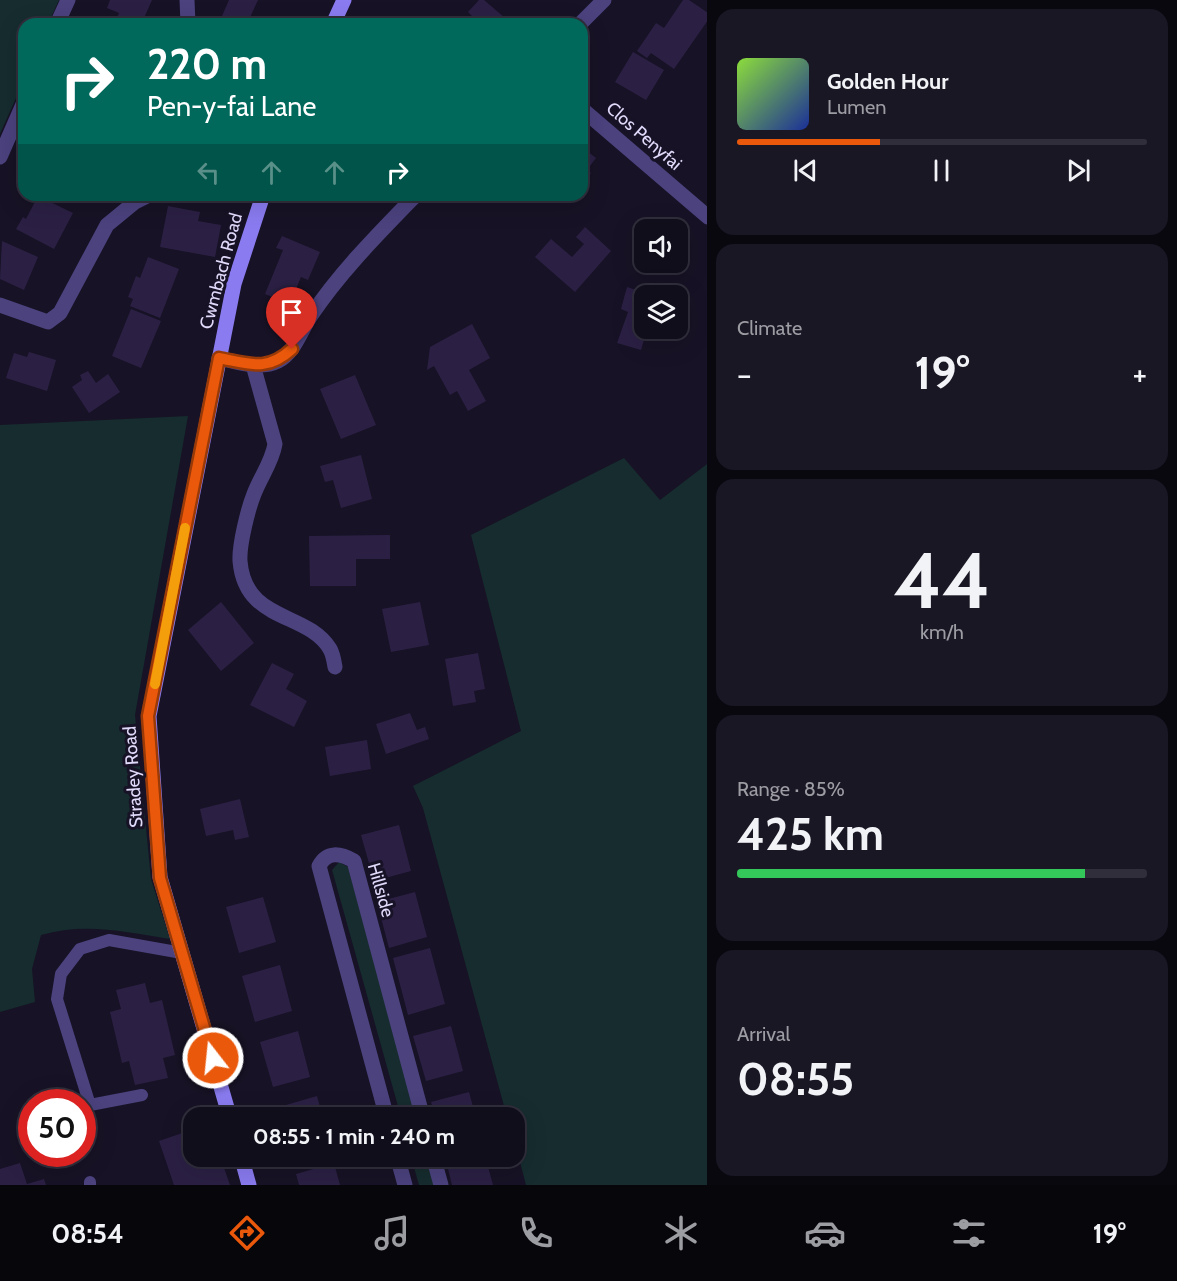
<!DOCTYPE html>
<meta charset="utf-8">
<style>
:root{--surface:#110e1c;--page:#1a1725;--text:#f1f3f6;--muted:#9c9ca3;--line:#302e3b;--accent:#ea580c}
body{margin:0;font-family:Cabin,sans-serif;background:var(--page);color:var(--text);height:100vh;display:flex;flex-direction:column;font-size:22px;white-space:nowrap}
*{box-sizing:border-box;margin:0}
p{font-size:20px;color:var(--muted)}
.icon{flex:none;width:33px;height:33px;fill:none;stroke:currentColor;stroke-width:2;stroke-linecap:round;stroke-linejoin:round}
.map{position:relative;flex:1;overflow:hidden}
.sheet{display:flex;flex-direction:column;gap:9px;padding:9px;background:#09080f;width:470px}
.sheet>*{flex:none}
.guide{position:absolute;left:18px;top:18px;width:570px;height:183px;border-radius:18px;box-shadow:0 6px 24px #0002,0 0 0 2px var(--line);background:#00695c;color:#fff;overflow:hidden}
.controls{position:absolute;left:634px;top:219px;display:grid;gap:12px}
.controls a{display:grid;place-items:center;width:54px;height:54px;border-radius:12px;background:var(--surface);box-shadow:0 6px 24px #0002,0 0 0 2px var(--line);font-size:30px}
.speed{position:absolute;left:18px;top:1089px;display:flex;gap:12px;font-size:30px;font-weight:700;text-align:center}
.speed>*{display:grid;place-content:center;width:78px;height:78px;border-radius:50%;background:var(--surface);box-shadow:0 6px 24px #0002,0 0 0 2px var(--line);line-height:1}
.speed .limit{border:9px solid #d22;background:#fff;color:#111}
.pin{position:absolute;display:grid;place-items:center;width:51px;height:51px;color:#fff;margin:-62px -26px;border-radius:50% 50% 50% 0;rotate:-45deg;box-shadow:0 0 6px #0007}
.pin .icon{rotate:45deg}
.me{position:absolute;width:66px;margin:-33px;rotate:344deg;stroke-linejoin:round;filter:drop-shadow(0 0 4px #0008)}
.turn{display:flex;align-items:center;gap:21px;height:126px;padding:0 30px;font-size:27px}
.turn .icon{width:78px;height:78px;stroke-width:2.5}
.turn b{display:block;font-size:42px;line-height:51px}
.lanes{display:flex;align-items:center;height:57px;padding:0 30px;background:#0003;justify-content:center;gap:30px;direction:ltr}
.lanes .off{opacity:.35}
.big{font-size:45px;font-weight:700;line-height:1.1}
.sheet .widget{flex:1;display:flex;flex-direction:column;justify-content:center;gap:9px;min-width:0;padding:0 21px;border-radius:18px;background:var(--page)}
.sheet .dial{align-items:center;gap:0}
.dial b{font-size:78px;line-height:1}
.song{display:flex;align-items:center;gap:18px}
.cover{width:72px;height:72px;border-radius:9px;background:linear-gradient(135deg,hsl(90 70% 55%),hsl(230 70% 35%))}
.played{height:6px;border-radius:3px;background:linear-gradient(90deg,var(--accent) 35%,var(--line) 35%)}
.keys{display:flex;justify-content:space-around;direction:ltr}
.heat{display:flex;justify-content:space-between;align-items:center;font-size:33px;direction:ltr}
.charge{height:9px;border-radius:4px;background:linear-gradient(90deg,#34c759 85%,var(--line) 0)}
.trip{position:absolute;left:183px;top:1107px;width:342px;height:60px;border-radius:18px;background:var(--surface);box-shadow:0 6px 24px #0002,0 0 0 2px var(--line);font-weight:700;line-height:60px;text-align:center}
.menu{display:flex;height:96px;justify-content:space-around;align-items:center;background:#07060b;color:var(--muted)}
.menu .icon{width:42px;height:42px}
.menu .selected{color:var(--accent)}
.menu b{font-size:27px;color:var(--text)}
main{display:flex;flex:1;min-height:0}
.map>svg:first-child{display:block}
</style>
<main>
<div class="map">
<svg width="708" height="1185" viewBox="0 0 708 1185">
<rect width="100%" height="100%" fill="#171225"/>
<!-- green -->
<path fill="#162c2e" d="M0,0H59L48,24H24V80L0,134Z
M188,416L135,715L151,879L170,939C126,932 84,922 41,935L32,969L35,1002L0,1012V425Z
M624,458L660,500L707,464V1185H526L515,1143L514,1118L507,1117L423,808L413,786L521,731L471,535Z
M339,862L348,867L416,1117H401L332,870Z
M411,1157H427L435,1185H419Z"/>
<!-- building -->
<path fill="#2b2044" d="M110,0H152L144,18L159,24H114L119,13L107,8Z
M229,0H258L247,24H239L222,16Z
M479,0H484L512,24H468L473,17L468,12Z
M683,0H689L708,13V20L674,69L651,53L647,58L637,51L656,23L664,28Z
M633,52L664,70L646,100L615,82Z
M582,147L596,158L587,170L591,173L582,185Z
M38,196L73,213L54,249L16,229L23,217L26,219Z
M168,206L200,212L198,221L221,225L215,257L160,247Z
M585,227L611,251L575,292L535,257L551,239L572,257L584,244L576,237Z
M282,236L320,252L308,280L301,277L293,296L281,290L277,299L265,294L283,250L276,248Z
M2,241L38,257L24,290L0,279Z
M148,257L179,269L160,318L130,306L133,299L128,297L136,276L140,278Z
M627,287L651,295L645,296V328H667L664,339L646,333L641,350L617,343L628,312L621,309Z
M131,309L161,321L141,368L112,356Z
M472,324L490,358L469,370L486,401L468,411L457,391L450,395L434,366L427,370L430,347Z
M29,352L56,360L47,391L6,378L14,353L27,357Z
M88,371L96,383L108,374L120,392L89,413L72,387L82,380L80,375Z
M355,375L376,425L341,439L320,389Z
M361,455L372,499L341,508L333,480L325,482L320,466Z
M390,535V559H356V586H310L309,536Z
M221,602L254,643L221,671L188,630Z
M420,602L429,645L391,652L382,609Z
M478,653L485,689L474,691L476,702L453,706L445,659Z
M272,663L294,674L286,689L307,701L294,727L250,705Z
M410,713L417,730L425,727L429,739L386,754L376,724Z
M367,740L371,769L330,776L325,747Z
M240,799L249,837L235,840L233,830L206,836L200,809Z
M399,825L411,871L374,881L361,835Z
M415,892L427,937L389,948L377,902Z
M263,897L276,942L239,953L226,907Z
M430,948L445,1004L408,1015L393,958Z
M280,965L292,1011L255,1022L242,976Z
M145,983L150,1003L162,1000L175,1055L163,1058L168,1078L135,1085L129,1061L122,1063L110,1012L121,1009L116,990Z
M451,1026L463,1071L426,1081L413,1036Z
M298,1031L310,1077L273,1087L260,1042Z
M469,1092L476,1118H436L431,1102Z
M317,1096L323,1118H282L279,1107Z
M194,1129V1156H220L230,1185H174L159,1141Z
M486,1159L493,1185H452L448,1169Z
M20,1163L27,1184L44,1179L46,1185H0V1169Z
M334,1163L340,1185H299L296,1174Z"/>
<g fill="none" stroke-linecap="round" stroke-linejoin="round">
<!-- service -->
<path stroke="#4b427e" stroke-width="12" d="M142,1095L90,1105L57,999L61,974L80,949L109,940L182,953
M90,1182V1185"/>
<!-- minor -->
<path stroke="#4b427e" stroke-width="15" d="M187,0L188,24
M57,24L68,0
M580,24L604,0
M582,109L708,217
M0,157L24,102
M0,305L48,322L60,313L107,225L135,202L149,195
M219,358C237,362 260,370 278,361C294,353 301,331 310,317C340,272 379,233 416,195
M253,365L275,444C272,462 261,476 254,494C248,509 239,545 240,561C245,623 307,611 330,649C333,654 334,661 335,667
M387,1118L319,866C327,851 340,853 354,861L423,1118
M397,1156L405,1185
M433,1156L441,1185"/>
<!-- secondary -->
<path stroke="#8a7bf0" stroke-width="15" d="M333,24L344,0
M230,1118L160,877L149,716L234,284L263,195
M241,1156L249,1185"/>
</g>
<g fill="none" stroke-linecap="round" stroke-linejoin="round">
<!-- route casing -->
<g stroke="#983908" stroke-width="15">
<path id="route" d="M213,1058L160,878L148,716L219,358C250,364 267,372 292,349"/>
</g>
<!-- route -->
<use href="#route" stroke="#ea580c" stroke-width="10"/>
<!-- slow -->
<path stroke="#f59e0b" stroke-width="10" d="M155,684L185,528"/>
</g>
<g text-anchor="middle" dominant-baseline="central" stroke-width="6" stroke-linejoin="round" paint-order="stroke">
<!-- street labels -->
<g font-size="18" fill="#e1dafb" stroke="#171225">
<text transform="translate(644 136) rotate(41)">Clos Penyfai</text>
<text transform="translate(221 271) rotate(-75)">Cwmbach Road</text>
<text transform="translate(133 777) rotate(-94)">Stradey Road</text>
<text transform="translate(381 890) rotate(74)">Hillside</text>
</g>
</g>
</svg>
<div class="controls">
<a><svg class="icon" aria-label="sound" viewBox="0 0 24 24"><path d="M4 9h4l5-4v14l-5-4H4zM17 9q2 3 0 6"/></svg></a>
<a><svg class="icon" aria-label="layers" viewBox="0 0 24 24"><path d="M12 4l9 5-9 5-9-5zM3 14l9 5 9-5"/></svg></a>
</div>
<div class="speed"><div class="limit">50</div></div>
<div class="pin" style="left:292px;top:349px;background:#d93025"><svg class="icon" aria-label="arrive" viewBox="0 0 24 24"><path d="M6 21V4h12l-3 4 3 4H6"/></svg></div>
<svg class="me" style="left:213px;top:1058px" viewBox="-20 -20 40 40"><circle r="17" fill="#ea580c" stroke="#fff" stroke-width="3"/><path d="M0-11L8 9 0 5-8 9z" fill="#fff"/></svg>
<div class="trip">08:55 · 1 min · 240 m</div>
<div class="guide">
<div class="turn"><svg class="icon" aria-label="right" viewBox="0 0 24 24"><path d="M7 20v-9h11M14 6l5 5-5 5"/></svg><div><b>220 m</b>Pen-y-fai Lane</div></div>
<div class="lanes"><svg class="icon off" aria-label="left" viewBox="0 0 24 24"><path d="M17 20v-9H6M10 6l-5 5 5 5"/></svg><svg class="icon off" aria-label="ahead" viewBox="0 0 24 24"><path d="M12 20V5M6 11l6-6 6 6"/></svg><svg class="icon off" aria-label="ahead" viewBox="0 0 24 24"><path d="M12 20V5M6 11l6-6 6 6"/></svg><svg class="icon" aria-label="right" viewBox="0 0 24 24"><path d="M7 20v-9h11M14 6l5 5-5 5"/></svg></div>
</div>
</div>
<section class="sheet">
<div class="widget">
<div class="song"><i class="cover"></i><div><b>Golden Hour</b><p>Lumen</p></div></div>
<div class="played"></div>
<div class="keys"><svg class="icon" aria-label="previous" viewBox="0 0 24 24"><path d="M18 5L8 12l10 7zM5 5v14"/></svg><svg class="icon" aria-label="pause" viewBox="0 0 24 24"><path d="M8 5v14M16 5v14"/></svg><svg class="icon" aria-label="next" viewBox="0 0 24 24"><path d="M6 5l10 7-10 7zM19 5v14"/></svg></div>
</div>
<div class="widget"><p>Climate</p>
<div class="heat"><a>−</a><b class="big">19°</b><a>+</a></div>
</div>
<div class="widget dial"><b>44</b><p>km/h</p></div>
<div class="widget"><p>Range · 85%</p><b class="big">425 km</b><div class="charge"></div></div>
<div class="widget"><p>Arrival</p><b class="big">08:55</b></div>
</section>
</main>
<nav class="menu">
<b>08:54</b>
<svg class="icon selected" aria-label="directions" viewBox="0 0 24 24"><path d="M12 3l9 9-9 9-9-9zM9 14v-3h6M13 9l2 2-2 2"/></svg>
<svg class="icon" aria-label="music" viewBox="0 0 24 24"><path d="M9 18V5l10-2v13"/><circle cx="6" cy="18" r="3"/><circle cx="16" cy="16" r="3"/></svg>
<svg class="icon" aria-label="phone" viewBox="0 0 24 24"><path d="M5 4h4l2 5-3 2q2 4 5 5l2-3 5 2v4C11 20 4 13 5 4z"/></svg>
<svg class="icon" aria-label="climate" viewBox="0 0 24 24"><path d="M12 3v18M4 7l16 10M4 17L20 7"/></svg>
<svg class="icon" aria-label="car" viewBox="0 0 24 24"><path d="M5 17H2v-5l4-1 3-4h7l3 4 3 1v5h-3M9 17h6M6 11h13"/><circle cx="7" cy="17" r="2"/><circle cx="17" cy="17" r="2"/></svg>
<svg class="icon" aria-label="filters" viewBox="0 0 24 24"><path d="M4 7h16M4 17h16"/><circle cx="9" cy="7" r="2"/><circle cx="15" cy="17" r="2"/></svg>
<b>19°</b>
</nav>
